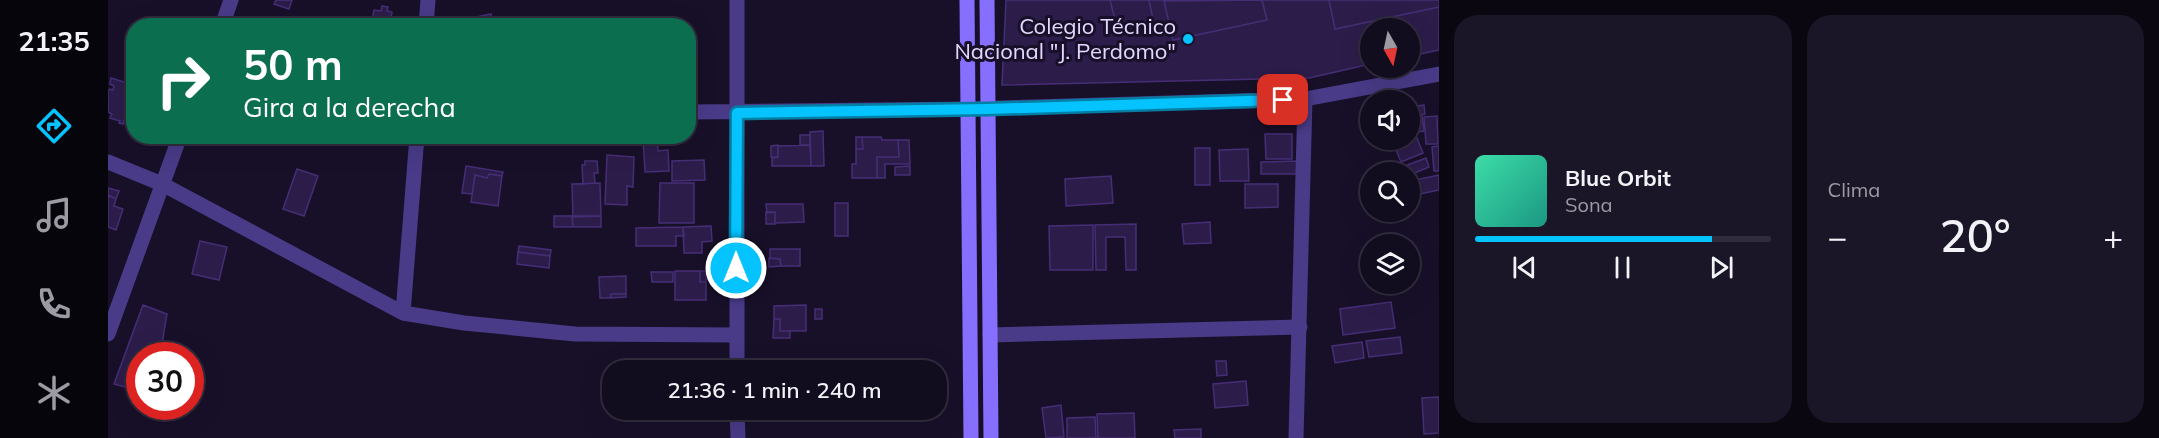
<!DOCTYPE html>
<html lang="es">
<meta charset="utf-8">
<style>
:root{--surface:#120c1f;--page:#1b1528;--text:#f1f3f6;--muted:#9c9ba4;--line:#312c3d;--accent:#04c3ff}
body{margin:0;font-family:Mulish,sans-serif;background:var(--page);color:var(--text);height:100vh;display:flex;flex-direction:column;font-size:22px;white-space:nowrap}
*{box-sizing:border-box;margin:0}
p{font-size:20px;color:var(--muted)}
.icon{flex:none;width:33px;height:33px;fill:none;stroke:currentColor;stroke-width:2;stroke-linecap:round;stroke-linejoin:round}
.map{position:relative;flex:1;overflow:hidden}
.details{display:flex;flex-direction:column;gap:15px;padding:15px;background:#0a0711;width:720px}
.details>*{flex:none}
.top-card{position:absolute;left:18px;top:18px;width:570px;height:126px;border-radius:24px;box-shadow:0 6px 24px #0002,0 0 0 2px var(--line);background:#0b6e4f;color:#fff;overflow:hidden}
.needle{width:39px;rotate:171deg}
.controls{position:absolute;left:1252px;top:18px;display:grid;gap:12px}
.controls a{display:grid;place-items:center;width:60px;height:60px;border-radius:50%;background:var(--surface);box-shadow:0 6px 24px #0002,0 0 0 2px var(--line);font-size:30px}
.speed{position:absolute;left:18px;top:342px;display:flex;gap:12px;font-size:30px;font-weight:700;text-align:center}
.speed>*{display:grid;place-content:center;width:78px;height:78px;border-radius:50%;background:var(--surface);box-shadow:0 6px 24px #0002,0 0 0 2px var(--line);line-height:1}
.speed .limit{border:9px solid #d22;background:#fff;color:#111}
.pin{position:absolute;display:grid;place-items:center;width:51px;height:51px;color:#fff;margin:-26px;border-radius:12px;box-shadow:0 3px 9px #0006}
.me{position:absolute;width:66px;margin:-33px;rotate:0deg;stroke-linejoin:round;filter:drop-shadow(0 0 4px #0008)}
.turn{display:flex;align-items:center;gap:21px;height:126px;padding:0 18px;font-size:27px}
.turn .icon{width:78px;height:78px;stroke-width:2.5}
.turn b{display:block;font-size:42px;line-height:51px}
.big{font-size:45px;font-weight:600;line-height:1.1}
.details .widget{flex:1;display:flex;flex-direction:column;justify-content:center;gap:9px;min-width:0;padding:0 21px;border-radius:24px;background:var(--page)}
.song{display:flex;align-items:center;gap:18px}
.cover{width:72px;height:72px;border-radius:9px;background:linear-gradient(135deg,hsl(160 70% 55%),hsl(170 70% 35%))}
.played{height:6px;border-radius:3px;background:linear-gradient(90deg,var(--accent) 80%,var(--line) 80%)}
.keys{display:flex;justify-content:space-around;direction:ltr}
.heat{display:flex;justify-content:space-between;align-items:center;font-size:33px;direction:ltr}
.details .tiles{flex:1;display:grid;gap:15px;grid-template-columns:repeat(2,1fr)}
.trip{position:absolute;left:494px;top:360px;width:345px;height:60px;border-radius:24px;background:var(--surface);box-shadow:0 6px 24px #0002,0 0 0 2px var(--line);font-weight:600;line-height:60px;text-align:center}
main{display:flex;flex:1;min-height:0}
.menu{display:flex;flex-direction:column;width:108px;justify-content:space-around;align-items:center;background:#07050c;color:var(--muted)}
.menu .icon{width:42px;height:42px}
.menu .active{color:var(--accent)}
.menu b{font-size:27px;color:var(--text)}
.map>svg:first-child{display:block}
</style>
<main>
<nav class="menu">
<b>21:35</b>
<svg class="icon active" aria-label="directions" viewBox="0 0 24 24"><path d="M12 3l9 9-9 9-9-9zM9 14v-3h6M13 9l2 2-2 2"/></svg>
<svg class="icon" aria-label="music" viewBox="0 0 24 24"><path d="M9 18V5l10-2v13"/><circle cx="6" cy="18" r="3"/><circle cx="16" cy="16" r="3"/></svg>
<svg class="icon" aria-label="phone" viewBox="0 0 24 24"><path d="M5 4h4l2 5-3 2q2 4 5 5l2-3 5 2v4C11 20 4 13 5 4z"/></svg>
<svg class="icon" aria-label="climate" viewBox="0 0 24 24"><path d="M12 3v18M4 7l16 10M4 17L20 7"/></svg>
</nav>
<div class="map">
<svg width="1331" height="438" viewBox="0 0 1331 438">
<rect width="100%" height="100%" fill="#181029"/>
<!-- building -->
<path fill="#2c1c4a" stroke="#462e76" stroke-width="1.5" d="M168,0H184L181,9L166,4Z
M898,0H1331V50L1302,56V28H1263V64L1201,78L894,85Z
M1002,0H1041L1045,19L1009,28Z
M1154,0L1159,20L1065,40L1056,1Z
M1221,0H1331V7L1227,29Z
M274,6L280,7L279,11L284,12L283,17L293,19L292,26H263L266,10L273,11Z
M383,14L385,26H361L359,19Z
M3,78L26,85V91L15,124L11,123L12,121L2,118L4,114L0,112V91L2,89L5,90L6,86L2,84Z
M1316,105L1317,114L1302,116V107Z
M1314,116L1316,131L1302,133V117Z
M1329,116L1330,144H1318L1316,117Z
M715,131L716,166H703L702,132Z
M1307,133L1315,153L1293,162L1285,142L1290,140H1302V135Z
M1157,134H1184V159H1158Z
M692,135H702V145H692Z
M748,137H754L755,149H748Z
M754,137H773L774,140H790L791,157H769V178H744V164H748V149H755Z
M549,138L550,151L560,150L561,171L537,172L535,139Z
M790,140H801L802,164H777V178H769V157H791Z
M670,145V157H663V146Z
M702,145L703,166H664V158L670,157V146Z
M1331,146V171H1326L1324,147Z
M1087,148H1102V185H1087Z
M1140,149L1141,181H1112L1111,150Z
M499,155L526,157L525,187L519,186V205L497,204Z
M1318,158L1321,167L1302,175L1297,166Z
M596,160L597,180L564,181V161Z
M477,161H489L490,173H486L487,183L475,184L474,165H477Z
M1192,161V174H1153V162Z
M358,166L395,172L394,176L381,174L379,178L367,175L364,194L354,193Z
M802,166V175H787V167Z
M189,169L210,176L196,216L175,209Z
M381,174L394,176L390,206L363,202L367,175L379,178Z
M1331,175V190L1302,196V181Z
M1003,176L1005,203L958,206L957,179Z
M492,183L493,216L465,217L464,184Z
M552,183H586V223H551Z
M1137,184H1170V207L1137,208Z
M0,188L11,191L8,199L0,195Z
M0,195L8,199L6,206L15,209L8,230L0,227Z
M727,203H740V236H727Z
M658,204H695L696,222L667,223V212L659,213Z
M658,212H667V224H658Z
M446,216H464L465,227H446Z
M464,216H493V227H465Z
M1102,222L1103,243L1076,244L1074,224Z
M1028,224V270H1018L1017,237H998V270H988L987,225Z
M985,225V270H942L941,226Z
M603,226L604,241L594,242V253H576L575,227Z
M575,227L576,236H568V246H528V228Z
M92,241L119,247L111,280L84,274Z
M411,246L443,250L442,256L410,252Z
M662,249H692V266H673L672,259L662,258Z
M410,252L442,256L441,268L409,264Z
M661,258L672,259L673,266L661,267Z
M567,271H592V282H598V300H567Z
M592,271H598V282H592Z
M543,272H565V282H544Z
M518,276V294H503V298H492L491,277Z
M503,294H518V297L503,298Z
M1283,302L1287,328L1235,335L1232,309Z
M35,305L59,314L52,356H32V391L6,384Z
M698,305V331H672V319H666V306Z
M707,309H714V319H707Z
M666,319H672V331H682V338H665Z
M1292,337L1294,353L1261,357L1258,341Z
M1254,342L1256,358L1227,363L1224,346Z
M1108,361H1118L1119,375L1109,376Z
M1138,381L1140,405L1107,408L1105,384Z
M1331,397V433L1316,434L1314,398Z
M953,405L956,437L938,438L934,408Z
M1026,413L1027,438H990L989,414Z
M987,417L988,438H959V418Z
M1093,429V438H1067L1066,430Z"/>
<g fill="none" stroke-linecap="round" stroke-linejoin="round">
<!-- minor -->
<path stroke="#493b88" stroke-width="15" d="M114,26L123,0
M318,26L320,0
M580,112L860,109L1197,99L1331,74
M0,162L54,184L295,313L356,323L467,334L628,335
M295,313L309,136
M0,334L72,136
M882,335L1192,327
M629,370V0
M629,410L630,438
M1188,438L1197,99"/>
<!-- secondary -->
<path stroke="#866fff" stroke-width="15" d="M859,0L863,438
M879,0L883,438"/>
</g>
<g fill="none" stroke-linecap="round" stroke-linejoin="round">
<!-- route casing -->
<g stroke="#037fa6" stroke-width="15">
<path id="route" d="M628,268L629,113L880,109L1175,100"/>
</g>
<!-- route -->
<use href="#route" stroke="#04c3ff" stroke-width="10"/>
</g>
<!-- markers -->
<circle fill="#04c3ff" stroke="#181029" stroke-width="2" cx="1080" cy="39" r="6"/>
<g text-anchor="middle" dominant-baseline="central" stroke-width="6" stroke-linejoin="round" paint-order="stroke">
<!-- poi labels -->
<g font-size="22" fill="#e2d8ff" stroke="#181029" text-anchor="end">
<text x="1068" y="26">Colegio Técnico<tspan x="1068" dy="25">Nacional "J. Perdomo"</tspan></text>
</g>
</g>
</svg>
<div class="controls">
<a><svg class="needle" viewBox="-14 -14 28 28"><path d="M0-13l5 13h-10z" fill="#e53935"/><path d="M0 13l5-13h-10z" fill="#9c9ba4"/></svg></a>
<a><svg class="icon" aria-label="sound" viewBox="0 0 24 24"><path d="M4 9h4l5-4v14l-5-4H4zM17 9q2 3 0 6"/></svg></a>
<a><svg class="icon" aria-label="search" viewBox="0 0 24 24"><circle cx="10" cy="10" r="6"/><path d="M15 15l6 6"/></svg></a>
<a><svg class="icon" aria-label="layers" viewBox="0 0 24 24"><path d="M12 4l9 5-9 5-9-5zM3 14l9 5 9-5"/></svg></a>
</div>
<div class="speed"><div class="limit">30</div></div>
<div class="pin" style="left:1175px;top:100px;background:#d93025"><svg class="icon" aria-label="arrive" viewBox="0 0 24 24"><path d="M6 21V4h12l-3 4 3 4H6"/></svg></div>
<svg class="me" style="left:628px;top:268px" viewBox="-20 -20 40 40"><circle r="17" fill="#04c3ff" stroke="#fff" stroke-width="3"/><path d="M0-11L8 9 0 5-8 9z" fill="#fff"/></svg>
<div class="trip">21:36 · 1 min · 240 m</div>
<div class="top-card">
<div class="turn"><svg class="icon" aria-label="right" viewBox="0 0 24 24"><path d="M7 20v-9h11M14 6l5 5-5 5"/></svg><div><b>50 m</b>Gira a la derecha</div></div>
</div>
</div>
<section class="details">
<div class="tiles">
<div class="widget">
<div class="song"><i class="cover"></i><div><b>Blue Orbit</b><p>Sona</p></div></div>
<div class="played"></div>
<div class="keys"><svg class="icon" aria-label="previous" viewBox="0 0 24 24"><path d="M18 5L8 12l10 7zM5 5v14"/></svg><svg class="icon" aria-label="pause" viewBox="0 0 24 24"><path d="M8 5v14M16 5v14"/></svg><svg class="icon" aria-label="next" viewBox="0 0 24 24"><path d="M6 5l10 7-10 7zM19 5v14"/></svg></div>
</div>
<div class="widget"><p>Clima</p>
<div class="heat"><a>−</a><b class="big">20°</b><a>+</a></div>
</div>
</div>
</section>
</main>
